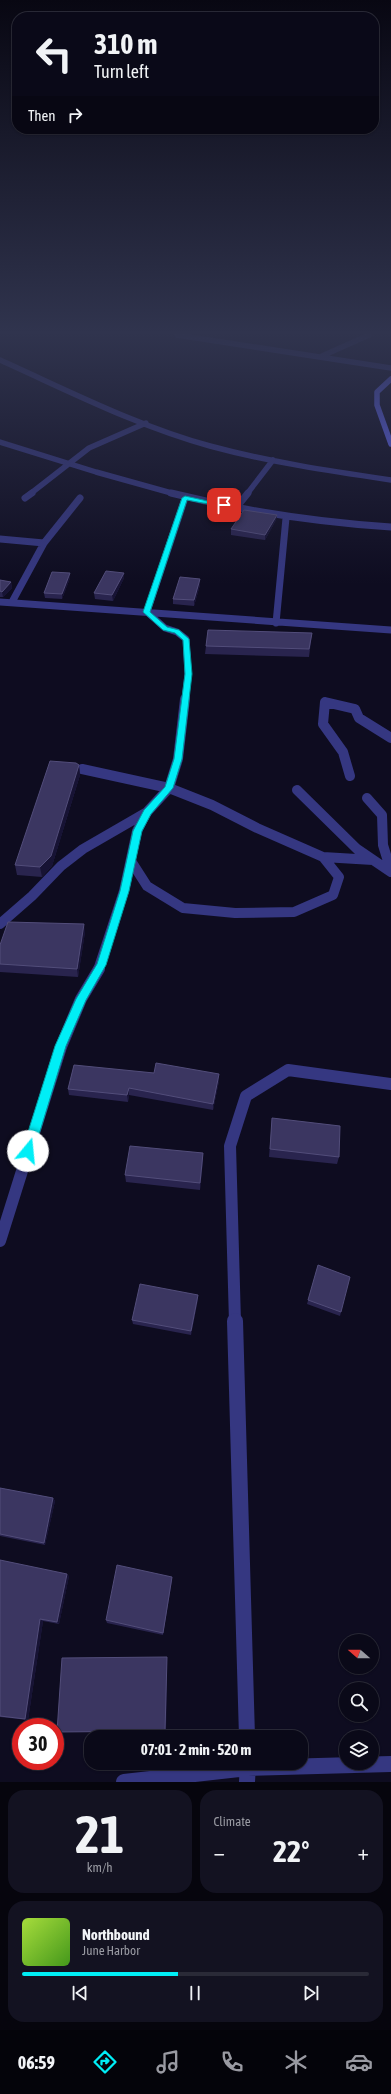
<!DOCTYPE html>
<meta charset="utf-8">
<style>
:root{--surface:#0a0918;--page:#131221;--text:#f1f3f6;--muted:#999aa2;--line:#2a2a37;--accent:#00eef6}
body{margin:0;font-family:"Asap Condensed",sans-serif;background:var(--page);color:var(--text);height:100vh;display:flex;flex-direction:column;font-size:15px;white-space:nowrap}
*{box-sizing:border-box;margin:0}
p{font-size:13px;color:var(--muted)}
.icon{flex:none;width:22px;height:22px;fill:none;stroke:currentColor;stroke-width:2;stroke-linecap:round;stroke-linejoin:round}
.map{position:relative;height:1782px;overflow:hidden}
.drawer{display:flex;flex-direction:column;gap:8px;padding:8px;background:#06050d;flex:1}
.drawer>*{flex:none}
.hud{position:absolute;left:12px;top:12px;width:367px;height:122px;border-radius:16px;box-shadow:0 1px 3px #0004,0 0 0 1px var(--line);background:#0a0918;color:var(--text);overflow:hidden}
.needle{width:26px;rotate:290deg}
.tools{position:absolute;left:339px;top:1634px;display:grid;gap:8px}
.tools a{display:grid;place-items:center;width:40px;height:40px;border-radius:50%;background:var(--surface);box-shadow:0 1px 3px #0004,0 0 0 1px var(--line);font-size:20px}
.speed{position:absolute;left:12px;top:1718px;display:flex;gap:8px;font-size:20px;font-weight:700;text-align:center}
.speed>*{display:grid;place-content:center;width:52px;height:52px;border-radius:50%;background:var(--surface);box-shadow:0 1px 3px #0004,0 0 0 1px var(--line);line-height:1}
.speed .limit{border:6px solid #d22;background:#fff;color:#111}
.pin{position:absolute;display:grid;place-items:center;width:34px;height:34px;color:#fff;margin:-17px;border-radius:8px;box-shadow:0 2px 6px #0006}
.me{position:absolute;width:44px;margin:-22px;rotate:17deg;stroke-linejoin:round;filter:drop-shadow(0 0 3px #0008)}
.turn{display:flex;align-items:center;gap:14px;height:84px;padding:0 16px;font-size:18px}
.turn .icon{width:52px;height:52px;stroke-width:2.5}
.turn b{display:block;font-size:28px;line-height:34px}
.then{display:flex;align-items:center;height:38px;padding:0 16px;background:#0003;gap:8px;font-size:15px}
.big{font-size:30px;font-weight:700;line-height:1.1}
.drawer .card{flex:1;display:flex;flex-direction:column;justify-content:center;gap:6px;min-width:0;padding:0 14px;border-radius:16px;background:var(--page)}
.drawer .dial{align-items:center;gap:0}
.dial b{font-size:52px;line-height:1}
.song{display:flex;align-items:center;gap:12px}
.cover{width:48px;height:48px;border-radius:6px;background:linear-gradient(135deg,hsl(80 70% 55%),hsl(100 70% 35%))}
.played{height:4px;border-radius:2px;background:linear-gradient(90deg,var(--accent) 45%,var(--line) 45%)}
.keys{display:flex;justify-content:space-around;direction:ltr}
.heat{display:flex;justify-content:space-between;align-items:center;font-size:22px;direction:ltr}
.drawer .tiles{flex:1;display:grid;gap:8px;grid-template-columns:1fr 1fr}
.card:last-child{grid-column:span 2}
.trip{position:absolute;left:84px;top:1730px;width:224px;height:40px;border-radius:16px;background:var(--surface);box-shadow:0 1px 3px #0004,0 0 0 1px var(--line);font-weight:700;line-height:40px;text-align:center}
.menu{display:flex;height:64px;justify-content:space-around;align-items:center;background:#04040a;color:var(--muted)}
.menu .icon{width:28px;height:28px}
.menu .selected{color:var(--accent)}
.menu b{font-size:18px;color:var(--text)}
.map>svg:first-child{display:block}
</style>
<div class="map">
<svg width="391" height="1782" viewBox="0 0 391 1782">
<rect width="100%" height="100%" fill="#0e0c20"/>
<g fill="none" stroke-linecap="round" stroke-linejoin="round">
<!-- street-far4 -->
<path stroke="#353781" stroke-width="5.5" d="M177,335L391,368
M322,356L369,335
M0,360C69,391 137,426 210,446C269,462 330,471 391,480
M0,442L96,472L175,494
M30,494L89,448L146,423
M247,494L273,460"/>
<!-- street-far3 -->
<path stroke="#353781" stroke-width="7" d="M171,493C243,511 316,522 391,527
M25,498L32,493
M236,508L248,493
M0,539L44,543
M0,602L391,630
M12,602L44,543L80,498
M276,623L286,518
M185,700L188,674L186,639L177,632L165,628L147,612L185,498"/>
<!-- street-far2 -->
<path stroke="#353781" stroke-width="10" d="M82,769L169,788L212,805L257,828L323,857
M350,776L343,752L323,724L325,702L355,709L359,718L391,738
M297,790L357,849L391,872
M367,798L382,815L383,845L391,871
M131,861L147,886L183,908L235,913L294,912L333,895L339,877L323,857L373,860
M0,924L32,896L61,866L83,849L147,812
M98,970L124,891L137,831L147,812L169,788L178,759L185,699"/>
<!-- street-far1 -->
<path stroke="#353781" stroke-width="12" d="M0,1241L61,1047L81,999L99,969
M235,1322L230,1146L246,1096L288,1070L391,1084"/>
<!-- street -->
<path stroke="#353781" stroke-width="16" d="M235,1321L247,1737
M124,1782L248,1768L391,1764
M247,1782L248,1763"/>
<!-- secondary -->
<path stroke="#6268ff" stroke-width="5.5" d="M391,379L377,392V405L391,444"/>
</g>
<!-- wall -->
<path fill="#29244e" d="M277,515L276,520L265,540L231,535V529Z
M124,573V578L113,601L95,599L94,593Z
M70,578L62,599L45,598L44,593Z
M0,580L11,582L12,588L3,597H0Z
M200,585L194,606L173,604V599Z
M312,633L309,657L205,654L206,646Z
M79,765L80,775L52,866L42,877L17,875L15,865Z
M85,932L78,977L0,972V945Z
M154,1073L219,1074V1081L213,1110L129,1095L128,1102L69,1095L68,1089Z
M272,1118L339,1157L337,1164L269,1157Z
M203,1153V1160L200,1190L126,1182L125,1175Z
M318,1265L341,1312L340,1316L307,1304Z
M198,1295V1299L191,1335L133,1324L132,1320Z
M0,1488L53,1498L55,1501L45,1545L0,1536Z
M0,1560L69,1576L59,1624L43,1621L28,1720L0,1717Z
M172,1580L163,1635L107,1623L106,1620Z
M167,1657L166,1731L57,1732Z"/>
<!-- shaded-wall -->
<path fill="#171334" d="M277,515L276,520L265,540V535Z
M70,573V578L62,599V594Z
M124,573V578L113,601L112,595Z
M200,579V585L194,606V600Z
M11,582L12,588L3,597L2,592Z
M79,765L80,775L52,866L42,877L40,867Z
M84,924L85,932L78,977L77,969Z
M219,1074V1081L213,1110V1104Z
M129,1088V1095L128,1102L127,1095Z
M203,1153V1160L200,1190V1183Z
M198,1295V1299L191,1335V1331Z
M53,1498L55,1501L45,1545L44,1543Z
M67,1574L69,1576L59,1624L57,1622Z
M172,1577V1580L163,1635V1633Z
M40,1619L43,1621L28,1720L25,1719Z
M167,1657V1659L166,1731H165Z"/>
<!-- building -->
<path fill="#3b3661" stroke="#524d7a" d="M244,510L277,515L265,535L231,529Z
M106,571L124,573L112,595L94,593Z
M52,572L70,573L62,594L44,593Z
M180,577L200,579L194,600L173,599Z
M0,580L11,582L2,592L0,591Z
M208,630L312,633L309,649L206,646Z
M50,761L76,763L79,765L51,856L40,867L15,865Z
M8,922L84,924L77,969L0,964V945Z
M156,1063L219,1074L213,1104L129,1088L127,1095L68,1089L74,1065L154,1073Z
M272,1118L340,1126L339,1157L270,1149Z
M130,1146L203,1153L200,1183L125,1175Z
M318,1265L350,1277L341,1312L308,1300Z
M140,1284L198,1295L191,1331L132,1320Z
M0,1488L53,1498L44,1543L0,1534Z
M0,1560L67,1574L57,1622L40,1619L25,1719L0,1716Z
M117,1565L172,1577L163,1633L106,1620Z
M167,1657L165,1731L57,1732L62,1658Z"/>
<!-- sky -->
<linearGradient id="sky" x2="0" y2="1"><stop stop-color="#080712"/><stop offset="0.57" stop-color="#30344e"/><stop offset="1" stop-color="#30344e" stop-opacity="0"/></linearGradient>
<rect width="391" height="584" fill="url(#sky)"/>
<!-- route -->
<path fill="#00eef6" stroke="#009ba0" d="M185,496L226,505L224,507L187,500L150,612L167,627L179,630L189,639L192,674L182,759L173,788L151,814L142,831L129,891L106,965L86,1000L66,1046L34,1151L32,1155L28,1157L24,1155L22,1151L55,1046L76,999L97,964L120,891L133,831L144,810L165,787L174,759L185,674L183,640L175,633L163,630L143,612L182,498Z"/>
</svg>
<div class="tools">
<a><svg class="needle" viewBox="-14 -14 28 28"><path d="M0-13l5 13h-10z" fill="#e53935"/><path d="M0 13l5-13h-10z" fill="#999aa2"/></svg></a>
<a><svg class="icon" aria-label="search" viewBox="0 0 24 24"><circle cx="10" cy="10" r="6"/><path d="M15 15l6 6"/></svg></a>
<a><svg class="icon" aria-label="layers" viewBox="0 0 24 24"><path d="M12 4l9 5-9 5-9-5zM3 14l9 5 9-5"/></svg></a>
</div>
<div class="speed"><div class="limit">30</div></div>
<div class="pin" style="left:224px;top:505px;background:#d93025"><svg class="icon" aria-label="arrive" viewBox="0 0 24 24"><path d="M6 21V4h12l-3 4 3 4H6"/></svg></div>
<svg class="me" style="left:28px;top:1151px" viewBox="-20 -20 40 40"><circle r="19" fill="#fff"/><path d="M0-13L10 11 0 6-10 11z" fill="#00eef6"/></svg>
<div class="trip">07:01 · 2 min · 520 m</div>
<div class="hud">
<div class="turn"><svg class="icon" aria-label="left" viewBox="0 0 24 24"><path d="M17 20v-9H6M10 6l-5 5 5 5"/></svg><div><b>310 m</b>Turn left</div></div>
<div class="then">Then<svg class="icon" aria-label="right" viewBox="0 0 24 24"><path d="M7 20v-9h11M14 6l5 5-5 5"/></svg></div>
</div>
</div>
<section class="drawer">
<div class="tiles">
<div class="card dial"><b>21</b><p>km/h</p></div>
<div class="card"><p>Climate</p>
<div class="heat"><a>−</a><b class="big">22°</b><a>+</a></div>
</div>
<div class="card">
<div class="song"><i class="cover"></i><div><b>Northbound</b><p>June Harbor</p></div></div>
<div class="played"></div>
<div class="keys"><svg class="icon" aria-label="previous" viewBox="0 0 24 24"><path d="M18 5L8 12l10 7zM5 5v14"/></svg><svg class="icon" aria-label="pause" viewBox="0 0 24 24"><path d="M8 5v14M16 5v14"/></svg><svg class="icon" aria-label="next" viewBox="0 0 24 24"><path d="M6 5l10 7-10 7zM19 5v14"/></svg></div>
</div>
</div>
</section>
<nav class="menu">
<b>06:59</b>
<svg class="icon selected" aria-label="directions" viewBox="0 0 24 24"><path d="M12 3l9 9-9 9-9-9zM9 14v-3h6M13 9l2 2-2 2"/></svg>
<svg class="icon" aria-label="music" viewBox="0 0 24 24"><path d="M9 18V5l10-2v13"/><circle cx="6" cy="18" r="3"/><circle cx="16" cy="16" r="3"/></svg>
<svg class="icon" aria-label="phone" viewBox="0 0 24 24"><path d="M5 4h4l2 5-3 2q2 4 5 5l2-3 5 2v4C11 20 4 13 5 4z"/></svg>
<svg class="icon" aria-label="climate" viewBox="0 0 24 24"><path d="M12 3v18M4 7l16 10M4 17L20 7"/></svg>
<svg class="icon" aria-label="car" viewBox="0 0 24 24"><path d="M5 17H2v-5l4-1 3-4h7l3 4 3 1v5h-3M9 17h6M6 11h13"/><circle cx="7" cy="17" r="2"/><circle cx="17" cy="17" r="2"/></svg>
</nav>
